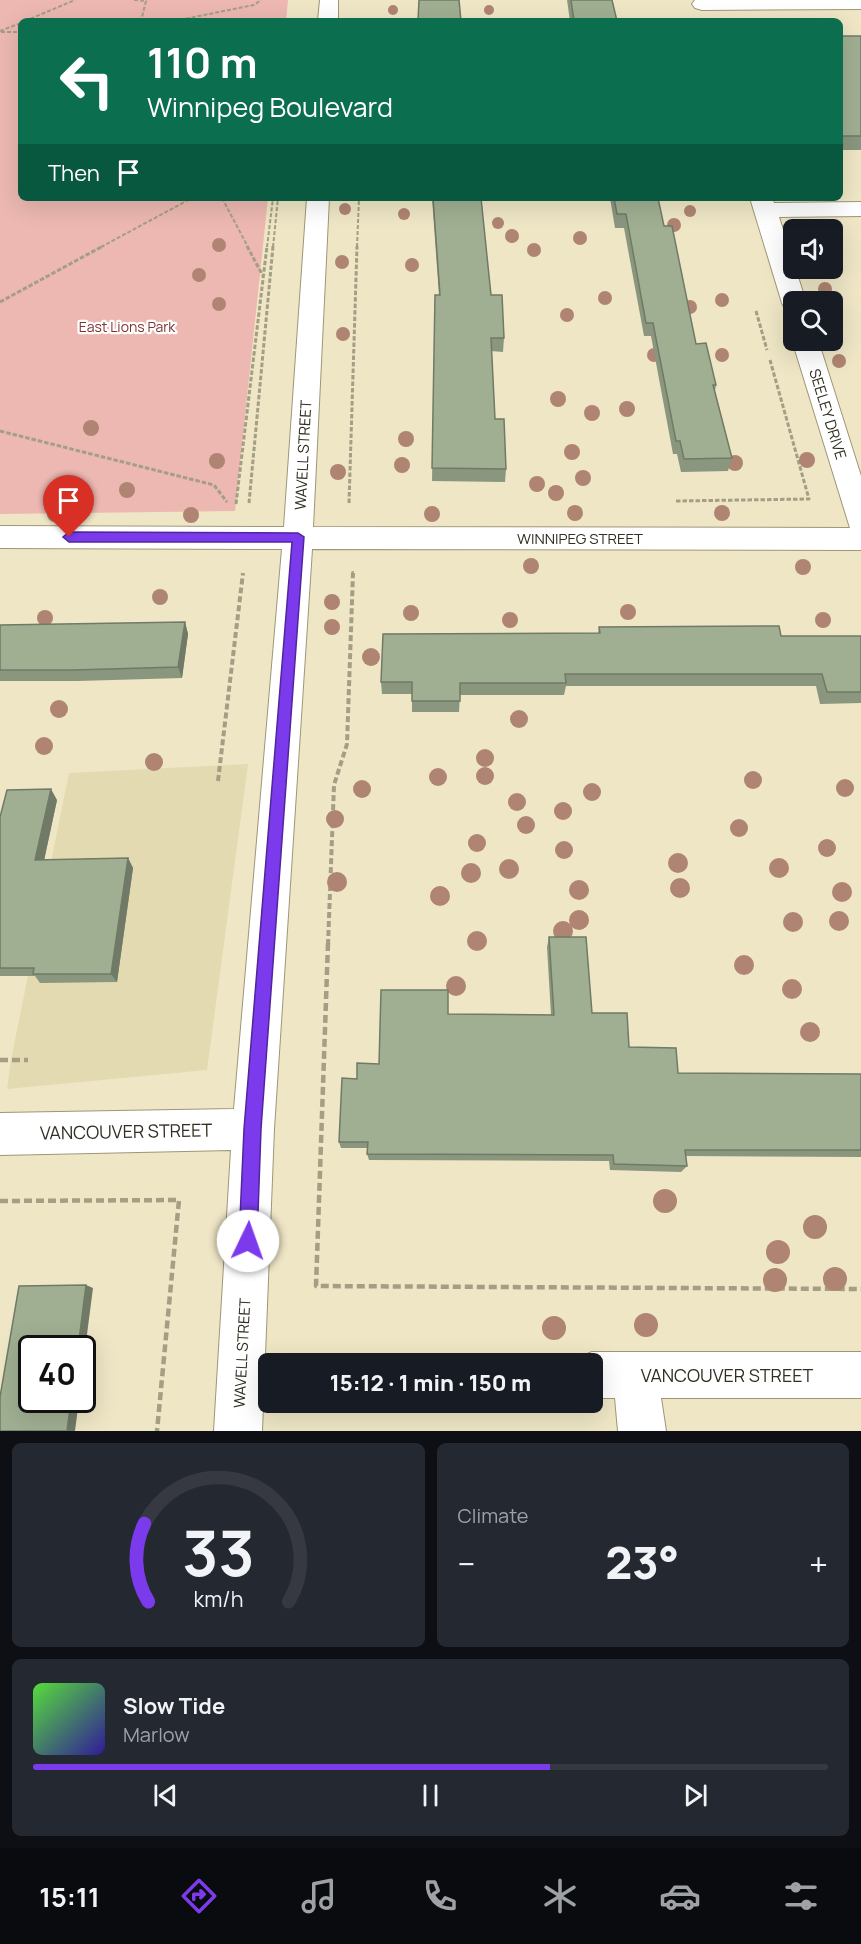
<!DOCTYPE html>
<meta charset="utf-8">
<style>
:root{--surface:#171b24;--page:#242831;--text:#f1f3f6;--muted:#9ea1a6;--line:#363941;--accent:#7c3aed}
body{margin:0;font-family:Manrope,sans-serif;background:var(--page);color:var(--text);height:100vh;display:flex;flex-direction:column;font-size:22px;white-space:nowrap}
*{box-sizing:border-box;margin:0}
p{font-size:20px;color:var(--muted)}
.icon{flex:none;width:33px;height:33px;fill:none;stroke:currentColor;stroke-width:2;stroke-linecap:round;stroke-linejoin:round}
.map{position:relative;height:1431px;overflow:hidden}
.panel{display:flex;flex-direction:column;gap:12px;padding:12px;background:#0d0f14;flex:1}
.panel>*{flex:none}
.banner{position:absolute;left:18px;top:18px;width:825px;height:183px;border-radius:9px;box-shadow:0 6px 24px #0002;background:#0b6e4f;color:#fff;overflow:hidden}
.buttons{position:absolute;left:783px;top:219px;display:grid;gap:12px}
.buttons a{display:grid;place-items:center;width:60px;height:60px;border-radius:9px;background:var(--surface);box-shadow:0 6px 24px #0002;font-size:30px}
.speed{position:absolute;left:18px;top:1335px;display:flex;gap:12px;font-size:30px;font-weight:700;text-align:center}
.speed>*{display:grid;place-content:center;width:78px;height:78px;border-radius:50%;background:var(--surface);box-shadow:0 6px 24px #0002;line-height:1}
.speed .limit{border:3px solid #111;border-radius:9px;background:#fff;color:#111}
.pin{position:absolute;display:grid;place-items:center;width:51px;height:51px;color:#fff;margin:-62px -26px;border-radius:50% 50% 50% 0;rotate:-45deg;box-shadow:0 0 6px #0007}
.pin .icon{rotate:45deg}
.me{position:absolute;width:66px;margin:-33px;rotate:3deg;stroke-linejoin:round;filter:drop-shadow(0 0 4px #0008)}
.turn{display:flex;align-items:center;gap:21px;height:126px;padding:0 30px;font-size:27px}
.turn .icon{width:78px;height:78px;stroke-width:2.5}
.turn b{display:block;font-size:42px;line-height:51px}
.then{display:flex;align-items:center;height:57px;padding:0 30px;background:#0003;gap:12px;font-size:22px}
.big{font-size:45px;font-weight:800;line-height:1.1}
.panel .widget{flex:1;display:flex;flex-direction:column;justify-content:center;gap:9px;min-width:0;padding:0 21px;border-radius:9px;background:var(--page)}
.panel .dial{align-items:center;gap:0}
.dial svg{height:156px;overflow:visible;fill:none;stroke:var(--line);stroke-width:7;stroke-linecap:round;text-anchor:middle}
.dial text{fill:var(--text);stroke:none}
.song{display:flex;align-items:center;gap:18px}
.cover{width:72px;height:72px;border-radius:9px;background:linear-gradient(135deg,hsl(110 70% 55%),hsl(250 70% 35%))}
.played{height:6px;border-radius:3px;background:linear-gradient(90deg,var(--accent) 65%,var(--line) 65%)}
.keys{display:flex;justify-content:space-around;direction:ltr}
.heat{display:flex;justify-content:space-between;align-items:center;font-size:33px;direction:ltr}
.panel .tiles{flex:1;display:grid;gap:12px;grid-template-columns:1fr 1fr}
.widget:last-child{grid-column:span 2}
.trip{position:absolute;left:258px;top:1353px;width:345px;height:60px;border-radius:9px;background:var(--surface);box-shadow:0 6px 24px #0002;font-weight:800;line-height:60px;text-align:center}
.menu{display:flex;height:96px;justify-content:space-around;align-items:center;background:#090b0e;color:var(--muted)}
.menu .icon{width:42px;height:42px}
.menu .selected{color:var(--accent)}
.menu b{font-size:27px;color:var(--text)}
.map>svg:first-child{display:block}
</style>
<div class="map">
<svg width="861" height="1431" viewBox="0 0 861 1431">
<rect width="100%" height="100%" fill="#eee6c5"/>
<!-- built -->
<path fill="#e3dab2" d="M248,764L207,1070L7,1089L11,1060L69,773Z"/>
<!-- green -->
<path fill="#ecb8b1" d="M0,0H288L286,21H21V198H268L235,511L0,514Z"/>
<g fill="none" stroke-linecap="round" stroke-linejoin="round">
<!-- minor casing -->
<g stroke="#9e9678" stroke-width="2">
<path id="minor" d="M320,0H338V21H318Z
M695,0H861V9L702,10L695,8L692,4Z
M307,198H329L313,527L850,528L792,340L794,338V340H818L861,476V550L312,549L274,1129L262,1431H214L231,1150L0,1155V1113L234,1109L282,549L0,548V526L284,527Z
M750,198H772L774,203L861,202V216L779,217L806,302H794V311L785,309L782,303Z
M592,1352H861V1398H661L666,1431H618L615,1398H592V1364H574L576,1359Z"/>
</g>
<!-- path-far3 -->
<path stroke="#a59e85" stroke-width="2" stroke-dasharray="4 2" stroke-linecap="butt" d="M134,0L146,1L141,21
M25,21L75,0
M174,21L254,5L261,0
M0,31L21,23
M1,32H21
M222,198L248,247
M101,247L192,198
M267,247L273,198
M273,247L278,198
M357,247L359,198"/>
<!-- path-far2 -->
<path stroke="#a59e85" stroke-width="3" stroke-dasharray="4.5 2" stroke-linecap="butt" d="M247,246L263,276
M0,302L103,246
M756,311L767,350
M0,431L214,485L227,502
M676,501L809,499L770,360
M249,503L273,246
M349,503L357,246
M236,504L267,246"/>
<!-- path-far1 -->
<path stroke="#a59e85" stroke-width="4" stroke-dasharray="6 3" stroke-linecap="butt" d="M218,781L243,573
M328,945L334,785L347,744L353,573H355"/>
<!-- path -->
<path stroke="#a59e85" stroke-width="4.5" stroke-dasharray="8 4" stroke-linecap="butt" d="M328,943L316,1286L861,1289
M0,1060H28
M0,1201L179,1200L157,1431"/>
<!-- minor -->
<use href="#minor" fill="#fff" fill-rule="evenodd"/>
</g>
<!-- trees -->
<g fill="#af8472">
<circle cx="393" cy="10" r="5"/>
<circle cx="489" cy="10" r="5"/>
<circle cx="345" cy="209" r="6"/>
<circle cx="690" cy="211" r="6"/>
<circle cx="404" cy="214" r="6"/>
<circle cx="498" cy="223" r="6"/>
<circle cx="674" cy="225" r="7"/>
<circle cx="512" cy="236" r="7"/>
<circle cx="580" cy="238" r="7"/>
<circle cx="219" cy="245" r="7"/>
<circle cx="534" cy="250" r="7"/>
<circle cx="342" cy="262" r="7"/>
<circle cx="412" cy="265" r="7"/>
<circle cx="199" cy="275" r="7"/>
<circle cx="825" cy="289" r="7"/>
<circle cx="605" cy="298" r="7"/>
<circle cx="722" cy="300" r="7"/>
<circle cx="219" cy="304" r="7"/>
<circle cx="690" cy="307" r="7"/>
<circle cx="567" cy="315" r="7"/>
<circle cx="343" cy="334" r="7"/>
<circle cx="654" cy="355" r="7"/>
<circle cx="722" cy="355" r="7"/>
<circle cx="839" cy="361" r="7"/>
<circle cx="558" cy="399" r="8"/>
<circle cx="627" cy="409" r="8"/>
<circle cx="592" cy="413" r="8"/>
<circle cx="91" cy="428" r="8"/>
<circle cx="406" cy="439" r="8"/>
<circle cx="572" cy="452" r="8"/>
<circle cx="807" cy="460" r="8"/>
<circle cx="217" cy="461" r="8"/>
<circle cx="735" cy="463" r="8"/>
<circle cx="402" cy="465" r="8"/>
<circle cx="338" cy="472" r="8"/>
<circle cx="583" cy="478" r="8"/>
<circle cx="537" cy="484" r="8"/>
<circle cx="127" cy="490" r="8"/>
<circle cx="556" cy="493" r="8"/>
<circle cx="575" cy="513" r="8"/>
<circle cx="722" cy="513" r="8"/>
<circle cx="55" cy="514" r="8"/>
<circle cx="432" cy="514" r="8"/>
<circle cx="191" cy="515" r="8"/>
<circle cx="531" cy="566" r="8"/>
<circle cx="803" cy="567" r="8"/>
<circle cx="160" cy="597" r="8"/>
<circle cx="332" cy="602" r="8"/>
<circle cx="628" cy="612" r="8"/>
<circle cx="411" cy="613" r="8"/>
<circle cx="45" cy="618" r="8"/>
<circle cx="510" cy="620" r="8"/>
<circle cx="823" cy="620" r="8"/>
<circle cx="332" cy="627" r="8"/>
<circle cx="371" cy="657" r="9"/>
<circle cx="59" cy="709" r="9"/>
<circle cx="519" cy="719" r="9"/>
<circle cx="44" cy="746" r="9"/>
<circle cx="485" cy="758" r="9"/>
<circle cx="154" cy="762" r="9"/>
<circle cx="485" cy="776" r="9"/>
<circle cx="438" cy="777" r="9"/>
<circle cx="753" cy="780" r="9"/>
<circle cx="845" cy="788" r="9"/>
<circle cx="362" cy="789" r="9"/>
<circle cx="592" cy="792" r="9"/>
<circle cx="517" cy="802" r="9"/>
<circle cx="563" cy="811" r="9"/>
<circle cx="335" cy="819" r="9"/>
<circle cx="526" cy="825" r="9"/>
<circle cx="739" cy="828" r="9"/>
<circle cx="477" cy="843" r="9"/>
<circle cx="827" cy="848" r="9"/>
<circle cx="564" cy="850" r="9"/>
<circle cx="678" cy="863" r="10"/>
<circle cx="779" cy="868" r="10"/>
<circle cx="509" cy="869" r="10"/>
<circle cx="471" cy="873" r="10"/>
<circle cx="337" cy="882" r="10"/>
<circle cx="680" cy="888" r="10"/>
<circle cx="579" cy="890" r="10"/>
<circle cx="842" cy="892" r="10"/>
<circle cx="440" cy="896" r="10"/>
<circle cx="579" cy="920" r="10"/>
<circle cx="839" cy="921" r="10"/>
<circle cx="793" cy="922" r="10"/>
<circle cx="563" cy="931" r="10"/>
<circle cx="477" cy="941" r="10"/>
<circle cx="744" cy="965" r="10"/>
<circle cx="456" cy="986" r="10"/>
<circle cx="792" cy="989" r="10"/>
<circle cx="810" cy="1032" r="10"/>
<circle cx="665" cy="1201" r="12"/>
<circle cx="815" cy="1227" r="12"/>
<circle cx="778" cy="1252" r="12"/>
<circle cx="835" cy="1279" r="12"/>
<circle cx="775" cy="1280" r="12"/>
<circle cx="646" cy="1325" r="12"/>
<circle cx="554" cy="1328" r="12"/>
</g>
<!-- wall -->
<path fill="#8a967e" d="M567,0H612L617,21H570Z
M840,36H861V150H840Z
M432,198H481L491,295L504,338L503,352L491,351L495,419L506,469L505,482L432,481L435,295H439Z
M610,198H658L664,226L696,344L716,385L715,391L732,458L728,471L681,472L677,454H673L651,336H644L624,228H615Z
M185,622L188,634L182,678L78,681H0V625Z
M599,627L781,636H861V703L820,704L816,686H566L564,695H460L459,712H412V694H382L381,682L598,633Z
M57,800L44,860L128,858L133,868L117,982L40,983L35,976H0V817Z
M549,937L592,1013L629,1047L678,1073L861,1074V1157L686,1156L687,1166L681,1172L610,1170L609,1161L369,1160L367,1154L368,1148H341L339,1142L357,1079L448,1014L551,1015L547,947Z"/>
<!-- shaded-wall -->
<path fill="#707a66" d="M185,622L188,634L182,678L178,667Z
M51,789L57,800L42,870L35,860Z
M128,858L133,868L117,982L111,974Z
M86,1285L93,1288L82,1373V1348H78Z
M71,1400H79L75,1431H67Z"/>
<!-- building -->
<path fill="#a0af92" stroke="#707a66" stroke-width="1.5" d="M419,0H459L461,21H418Z
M571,0H612L617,21H574Z
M840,36H861V136H840Z
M433,198H481L491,295H502L504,338H491L495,419H504L506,469L432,468L435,295H440Z
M614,198H658L664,226H672L696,344L706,343L716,385H713L732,458L684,459L680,441H676L653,323H646L626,214H617Z
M185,622L178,667L73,670H0V625Z
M779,626L781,636H861V692H827L822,674H565L566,683H460V701H412V682H381L383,634L600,633L599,627Z
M51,789L35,860L128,858L111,974H33L34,968H0V817L7,790Z
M549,937H586L592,1013H627L629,1047L676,1048L678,1073L861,1074V1150H685L687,1166L614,1164L613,1155L367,1154L368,1142H339L342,1078L357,1079V1063L379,1064L381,990H448V1014L554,1015Z
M86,1285L78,1348H32V1400H71L67,1431H0V1397L19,1286Z"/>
<!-- route -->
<path fill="#7c3aed" stroke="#51269a" stroke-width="1.5" d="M69,532L298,533L304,537L261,1129L257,1241L254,1247L248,1250L241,1247L239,1241L244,1129L292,542H69L63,537Z"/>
<g text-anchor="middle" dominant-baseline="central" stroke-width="4.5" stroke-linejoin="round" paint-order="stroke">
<!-- far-park labels -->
<g font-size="14" fill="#7c342e" stroke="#fff">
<text x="127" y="326">East Lions Park</text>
</g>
<!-- street labels -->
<g font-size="15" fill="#322e22" stroke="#fff">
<text transform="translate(828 414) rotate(73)">SEELEY DRIVE</text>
<text transform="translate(303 455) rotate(-87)">WAVELL STREET</text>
<text x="580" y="538">WINNIPEG STREET</text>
<text transform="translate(242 1353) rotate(-87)">WAVELL STREET</text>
</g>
<!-- near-street labels -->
<g font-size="18" fill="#322e22" stroke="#fff">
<text transform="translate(126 1131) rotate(-1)">VANCOUVER STREET</text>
<text x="727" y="1375">VANCOUVER STREET</text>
</g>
</g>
</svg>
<div class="buttons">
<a><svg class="icon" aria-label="sound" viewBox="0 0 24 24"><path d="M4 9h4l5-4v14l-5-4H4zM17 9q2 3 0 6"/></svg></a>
<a><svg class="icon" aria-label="search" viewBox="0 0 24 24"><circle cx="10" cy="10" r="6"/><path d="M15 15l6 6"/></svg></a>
</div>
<div class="speed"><div class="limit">40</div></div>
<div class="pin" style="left:69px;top:537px;background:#d93025"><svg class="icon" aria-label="arrive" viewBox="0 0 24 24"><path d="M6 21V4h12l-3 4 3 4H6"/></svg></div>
<svg class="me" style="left:248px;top:1241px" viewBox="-20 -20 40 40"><circle r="19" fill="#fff"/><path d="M0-13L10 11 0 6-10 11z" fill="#7c3aed"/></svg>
<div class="trip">15:12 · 1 min · 150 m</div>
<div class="banner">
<div class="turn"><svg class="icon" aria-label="left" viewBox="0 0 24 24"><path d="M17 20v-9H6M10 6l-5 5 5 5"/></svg><div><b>110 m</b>Winnipeg Boulevard</div></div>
<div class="then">Then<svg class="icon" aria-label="arrive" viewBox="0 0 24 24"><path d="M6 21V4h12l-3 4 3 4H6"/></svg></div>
</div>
</div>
<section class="panel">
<div class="tiles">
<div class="widget dial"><svg viewBox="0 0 100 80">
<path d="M14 69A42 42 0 1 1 86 69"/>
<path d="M14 69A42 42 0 0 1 12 29" stroke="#7c3aed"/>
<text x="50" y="56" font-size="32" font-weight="700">33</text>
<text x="50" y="72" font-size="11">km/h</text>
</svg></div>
<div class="widget"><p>Climate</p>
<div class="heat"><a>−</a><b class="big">23°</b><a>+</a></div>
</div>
<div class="widget">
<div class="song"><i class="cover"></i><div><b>Slow Tide</b><p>Marlow</p></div></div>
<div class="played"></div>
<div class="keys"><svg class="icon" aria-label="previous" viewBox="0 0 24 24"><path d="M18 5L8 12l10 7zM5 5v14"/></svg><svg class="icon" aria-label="pause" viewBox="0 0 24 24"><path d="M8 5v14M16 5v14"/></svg><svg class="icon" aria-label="next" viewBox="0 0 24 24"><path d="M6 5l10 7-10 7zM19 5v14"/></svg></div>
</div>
</div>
</section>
<nav class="menu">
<b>15:11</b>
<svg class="icon selected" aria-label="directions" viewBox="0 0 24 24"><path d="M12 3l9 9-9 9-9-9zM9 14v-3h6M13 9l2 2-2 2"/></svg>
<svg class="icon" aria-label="music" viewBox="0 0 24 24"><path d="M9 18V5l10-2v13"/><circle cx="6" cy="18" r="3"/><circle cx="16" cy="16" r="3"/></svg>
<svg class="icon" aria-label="phone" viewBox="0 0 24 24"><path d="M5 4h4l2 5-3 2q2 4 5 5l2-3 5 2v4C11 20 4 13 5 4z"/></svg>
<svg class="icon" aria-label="climate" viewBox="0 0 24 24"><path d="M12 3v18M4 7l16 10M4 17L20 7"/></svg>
<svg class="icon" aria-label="car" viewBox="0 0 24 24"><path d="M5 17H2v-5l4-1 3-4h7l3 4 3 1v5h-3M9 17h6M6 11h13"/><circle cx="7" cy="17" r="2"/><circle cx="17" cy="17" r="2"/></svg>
<svg class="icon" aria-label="filters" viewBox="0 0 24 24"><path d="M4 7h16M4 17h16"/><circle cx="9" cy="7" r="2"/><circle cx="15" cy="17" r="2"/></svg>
</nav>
